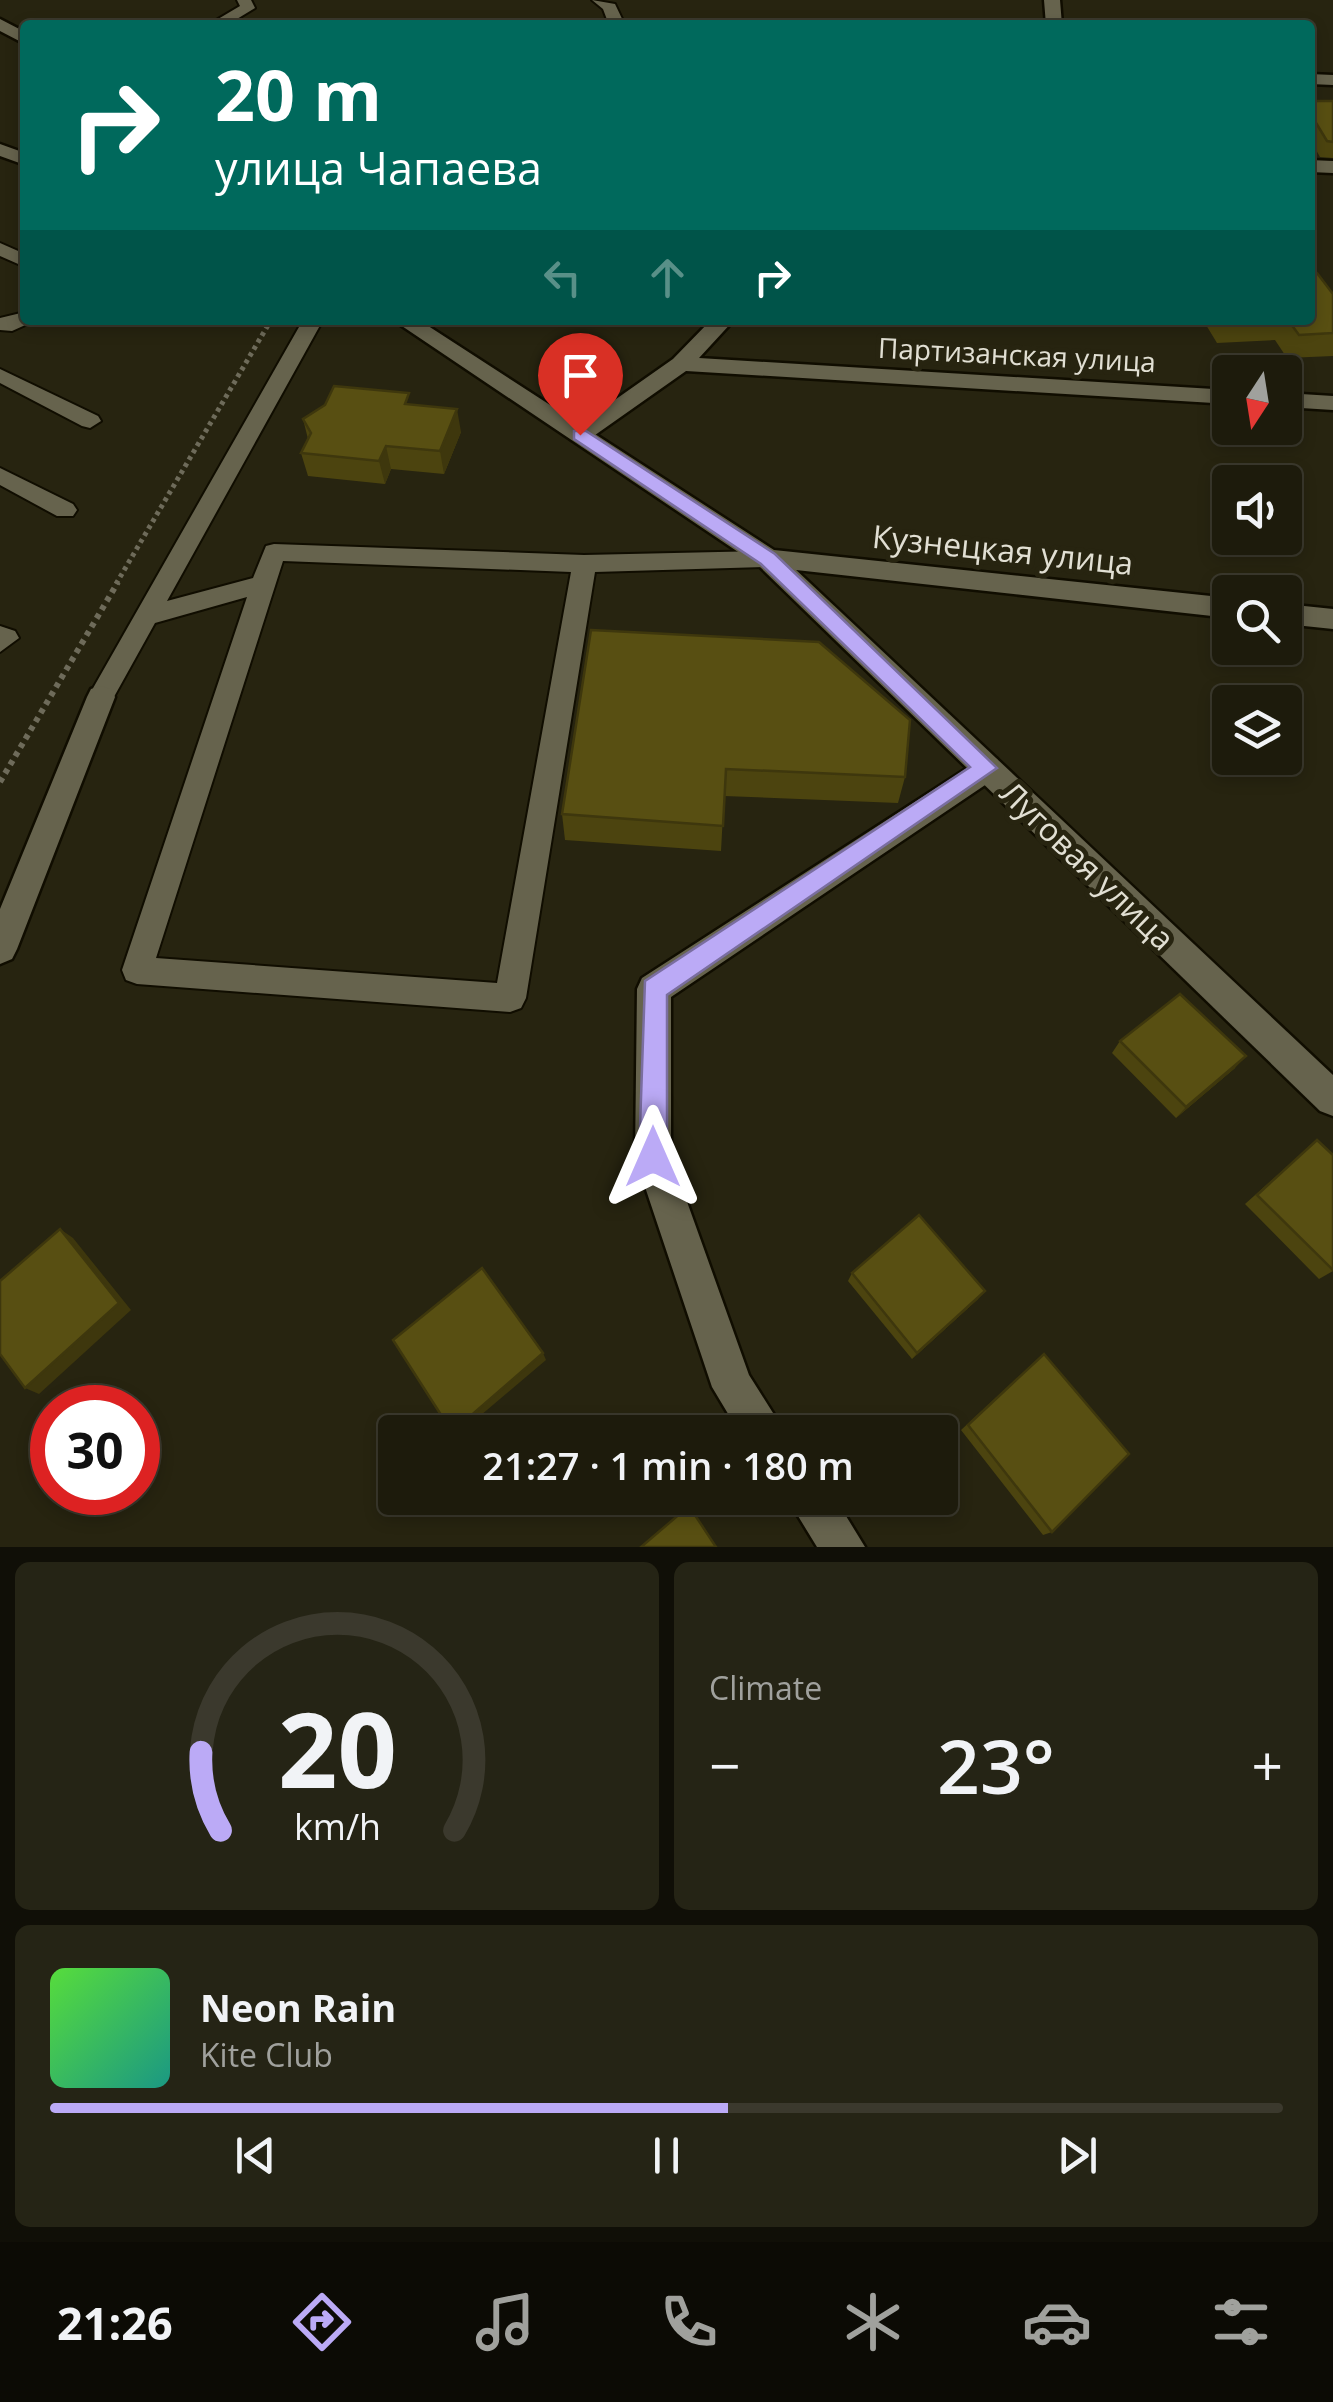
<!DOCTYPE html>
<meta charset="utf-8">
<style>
:root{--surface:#1d1b0c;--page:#252415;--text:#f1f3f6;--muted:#a0a19d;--line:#3b392d;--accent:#bbaaf6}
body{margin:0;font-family:"Open Sans",sans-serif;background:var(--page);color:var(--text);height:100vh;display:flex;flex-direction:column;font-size:38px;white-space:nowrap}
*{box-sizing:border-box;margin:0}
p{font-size:32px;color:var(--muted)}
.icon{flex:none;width:55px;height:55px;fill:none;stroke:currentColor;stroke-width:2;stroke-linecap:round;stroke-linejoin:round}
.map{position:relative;height:1547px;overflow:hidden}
.side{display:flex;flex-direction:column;gap:15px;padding:15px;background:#100f07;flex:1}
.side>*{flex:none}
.hud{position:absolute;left:20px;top:20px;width:1295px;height:305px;border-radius:10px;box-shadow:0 5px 15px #0003,0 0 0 2px var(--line);background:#00695c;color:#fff;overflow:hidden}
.needle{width:65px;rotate:192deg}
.controls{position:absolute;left:1212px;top:355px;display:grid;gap:20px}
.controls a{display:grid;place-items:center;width:90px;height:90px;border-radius:10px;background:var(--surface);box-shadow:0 5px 15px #0003,0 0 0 2px var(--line);font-size:50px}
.speed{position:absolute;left:30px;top:1385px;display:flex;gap:20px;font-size:50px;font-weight:700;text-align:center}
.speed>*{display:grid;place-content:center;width:130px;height:130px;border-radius:50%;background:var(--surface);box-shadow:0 5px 15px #0003,0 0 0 2px var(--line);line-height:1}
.speed .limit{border:15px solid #d22;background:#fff;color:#111}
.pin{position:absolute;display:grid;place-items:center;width:85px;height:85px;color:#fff;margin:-102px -42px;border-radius:50% 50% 50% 0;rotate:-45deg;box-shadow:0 0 10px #0007}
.pin .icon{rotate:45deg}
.me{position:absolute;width:110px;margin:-55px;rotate:0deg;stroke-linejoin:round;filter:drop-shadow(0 0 8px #0008)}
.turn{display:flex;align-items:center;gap:35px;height:210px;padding:0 30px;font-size:45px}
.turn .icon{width:130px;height:130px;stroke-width:2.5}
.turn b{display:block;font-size:70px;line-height:85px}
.lanes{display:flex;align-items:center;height:95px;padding:0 30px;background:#0003;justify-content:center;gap:50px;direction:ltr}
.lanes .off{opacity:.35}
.big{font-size:75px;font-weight:600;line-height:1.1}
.side .tile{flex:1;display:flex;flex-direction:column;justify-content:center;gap:15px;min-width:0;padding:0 35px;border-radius:15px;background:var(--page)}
.side .dial{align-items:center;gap:0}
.dial svg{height:260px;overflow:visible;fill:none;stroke:var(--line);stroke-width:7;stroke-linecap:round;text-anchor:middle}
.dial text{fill:var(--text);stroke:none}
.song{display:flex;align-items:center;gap:30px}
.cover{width:120px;height:120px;border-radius:15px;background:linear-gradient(135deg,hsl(110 70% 55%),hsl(170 70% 35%))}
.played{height:10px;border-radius:5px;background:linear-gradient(90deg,var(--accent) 55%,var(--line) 55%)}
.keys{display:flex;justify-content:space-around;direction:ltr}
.heat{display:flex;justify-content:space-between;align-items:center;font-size:55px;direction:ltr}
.side .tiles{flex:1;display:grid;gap:15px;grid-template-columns:1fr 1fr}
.tile:last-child{grid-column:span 2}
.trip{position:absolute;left:378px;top:1415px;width:580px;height:100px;border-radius:10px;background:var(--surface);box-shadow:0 5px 15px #0003,0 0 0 2px var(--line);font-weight:600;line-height:100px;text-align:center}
.menu{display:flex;height:160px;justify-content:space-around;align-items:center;background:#0c0b05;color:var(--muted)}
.menu .icon{width:70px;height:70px}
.menu .selected{color:var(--accent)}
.menu b{font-size:45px;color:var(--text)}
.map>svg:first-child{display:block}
</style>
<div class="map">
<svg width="1333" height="1547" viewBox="0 0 1333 1547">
<rect width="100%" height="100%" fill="#272410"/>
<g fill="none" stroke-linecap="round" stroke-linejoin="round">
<!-- service casing -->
<g stroke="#100d00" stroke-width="4">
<path id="service" d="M237,0H251L255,8L227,25H208L240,6Z
M592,0L615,4L625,25H609L603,9Z
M0,243L25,254V267L0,256Z
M25,312V320L32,322L12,331L0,330V318Z
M303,320H323L167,601L253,578L266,546L274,544L584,555L768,551L780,559L768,567L595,572L526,998L521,1008L510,1012L137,984L126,980L122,970L247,597L155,623L110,704H92L88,697ZM283,561L571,572L497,983L156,958Z
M0,369L98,416L101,421L90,428L82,426L0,383Z
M0,468L73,504L77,510L73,516H57L0,485Z
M0,626L15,631L19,638L0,652Z"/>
</g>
<!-- minor casing -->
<g stroke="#100d00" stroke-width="5">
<path id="minor" d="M1044,0H1060L1062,25H1046Z
M0,19L25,32V44L0,31Z
M1310,74L1333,75V85L1310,84Z
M1310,160L1333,161V173L1310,172Z
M711,320H734L699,358L1230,390V404L686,371L588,440H572V430L673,359Z
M1285,393L1333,396V410L1285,407Z
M101,686L111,689L115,697L17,949L12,959L0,964V909L87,697L91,689Z
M986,756L997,759L1001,768L997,777L671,997V1157L749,1375L785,1432H739L712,1387L635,1157L637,989L642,978Z
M787,1498H835L865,1547H817Z"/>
</g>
<!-- tertiary casing -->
<g stroke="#100d00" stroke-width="5">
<path id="tertiary" d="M768,550L777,552L1333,1075V1116L1320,1111L759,566L755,559Z"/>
</g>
<!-- secondary casing -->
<g stroke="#100d00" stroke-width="5">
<path id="secondary" d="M0,144L25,153V165L0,156Z
M393,320H419L774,550L1230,598V618L759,566Z
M1285,604L1333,609V629L1285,624Z"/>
</g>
<!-- path-far1 -->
<path stroke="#6e6b5a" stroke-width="5" stroke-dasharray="4 4" stroke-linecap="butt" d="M116,584L271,320"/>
<!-- path -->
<path stroke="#6e6b5a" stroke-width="6" stroke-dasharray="5 5" stroke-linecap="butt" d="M0,782L118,582"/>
<!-- service -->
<use href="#service" fill="#66634d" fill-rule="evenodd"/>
<!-- minor -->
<use href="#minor" fill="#66634d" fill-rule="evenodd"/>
<!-- tertiary -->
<use href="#tertiary" fill="#66634d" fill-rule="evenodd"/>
<!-- secondary -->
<use href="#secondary" fill="#66634d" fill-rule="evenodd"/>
</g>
<!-- wall -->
<path fill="#4c440f" d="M1310,101H1333V158L1320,157L1310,139Z
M1333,294V356L1287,358L1275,340L1217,343L1203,320H1310Z
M412,405L461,432L444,474L391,469L385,484L308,476L301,453L308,439L303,419Z
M591,630L905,777L898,803L724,796L721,851L565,840L562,814Z
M1120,1041L1235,1068L1176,1118L1112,1053Z
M1317,1140L1333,1271L1319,1279L1245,1204Z
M852,1273L978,1299L912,1359L848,1281Z
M1044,1354L1052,1532L1043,1535L961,1430Z"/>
<!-- shaded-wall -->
<path fill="#3e370d" d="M457,409L461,432L444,474L440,451Z
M386,446L391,469L385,484L379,461Z
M1246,1056L1235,1068L1176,1118L1186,1107Z
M60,1229L73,1238L131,1310L39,1394L25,1388Z
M985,1291L978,1299L912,1359L917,1353Z
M543,1353L546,1360L461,1432H452Z"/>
<!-- building -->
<path fill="#584f12" stroke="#3e370d" stroke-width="2.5" d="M1310,101H1333V142L1327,141L1310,113Z
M1310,273H1317L1333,294V333L1299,335L1288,320H1310Z
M334,386L409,393L405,404L457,409L440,451L386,446L379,461L301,453L311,433L303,419L325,405Z
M591,630L819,642L910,720L905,777L726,769L723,826L562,814Z
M1180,994L1246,1056L1186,1107L1120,1041Z
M1317,1140L1333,1155V1270L1257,1195Z
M919,1215L985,1291L917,1353L852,1273Z
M60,1229L119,1303L25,1388L0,1354V1281Z
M482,1268L543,1353L452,1432L393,1340Z
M1044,1354L1129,1454L1052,1532L968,1425Z
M689,1506L716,1547H641Z"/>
<!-- route -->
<path fill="#bbaaf6" stroke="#7a6ea0" stroke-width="2.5" d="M574,431H586L775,554L997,768L667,995V1157L663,1167L653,1171L643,1167L639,1157L645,981L970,767L761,564L574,439Z"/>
<g text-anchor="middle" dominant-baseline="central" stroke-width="10" stroke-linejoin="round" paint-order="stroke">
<!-- far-street labels -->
<g font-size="28" fill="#e1dfd3" stroke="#272410">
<text transform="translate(1017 354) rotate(3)">Партизанская улица</text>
</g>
<!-- street labels -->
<g font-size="32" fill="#e1dfd3" stroke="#272410">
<text transform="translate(1003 549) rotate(6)">Кузнецкая улица</text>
<text transform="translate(1088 865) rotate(44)">Луговая улица</text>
</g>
</g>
</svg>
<div class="controls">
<a><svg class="needle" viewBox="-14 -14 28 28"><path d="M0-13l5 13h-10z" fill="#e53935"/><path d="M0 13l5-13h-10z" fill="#a0a19d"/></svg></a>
<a><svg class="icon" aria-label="sound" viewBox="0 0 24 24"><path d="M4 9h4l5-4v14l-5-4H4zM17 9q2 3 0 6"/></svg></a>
<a><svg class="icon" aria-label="search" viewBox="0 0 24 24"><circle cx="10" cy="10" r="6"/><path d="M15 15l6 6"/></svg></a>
<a><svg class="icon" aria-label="layers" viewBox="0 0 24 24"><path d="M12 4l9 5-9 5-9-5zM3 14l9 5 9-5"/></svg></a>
</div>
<div class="speed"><div class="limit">30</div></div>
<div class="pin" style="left:580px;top:435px;background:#d93025"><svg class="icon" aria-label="arrive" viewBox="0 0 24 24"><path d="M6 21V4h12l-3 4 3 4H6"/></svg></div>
<svg class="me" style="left:653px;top:1157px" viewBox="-20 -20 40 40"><path d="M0-17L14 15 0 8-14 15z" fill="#bbaaf6" stroke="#fff" stroke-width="4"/></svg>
<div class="trip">21:27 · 1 min · 180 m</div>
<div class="hud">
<div class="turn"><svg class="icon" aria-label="right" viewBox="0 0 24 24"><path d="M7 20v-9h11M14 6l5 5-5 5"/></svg><div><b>20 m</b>улица Чапаева</div></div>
<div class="lanes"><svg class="icon off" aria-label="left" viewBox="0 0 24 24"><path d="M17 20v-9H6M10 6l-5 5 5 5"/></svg><svg class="icon off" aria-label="ahead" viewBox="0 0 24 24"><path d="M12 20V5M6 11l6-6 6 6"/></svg><svg class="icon" aria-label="right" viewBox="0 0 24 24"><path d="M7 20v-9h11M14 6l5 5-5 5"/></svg></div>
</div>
</div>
<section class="side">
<div class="tiles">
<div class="tile dial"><svg viewBox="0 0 100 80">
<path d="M14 69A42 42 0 1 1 86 69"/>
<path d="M14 69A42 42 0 0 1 8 45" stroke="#bbaaf6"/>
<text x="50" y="56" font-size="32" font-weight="700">20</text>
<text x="50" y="72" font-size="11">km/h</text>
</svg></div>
<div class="tile"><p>Climate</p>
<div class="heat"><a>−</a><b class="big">23°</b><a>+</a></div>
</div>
<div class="tile">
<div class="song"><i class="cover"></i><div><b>Neon Rain</b><p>Kite Club</p></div></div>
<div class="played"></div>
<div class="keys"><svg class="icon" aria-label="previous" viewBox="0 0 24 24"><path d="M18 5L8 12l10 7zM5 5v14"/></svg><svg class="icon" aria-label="pause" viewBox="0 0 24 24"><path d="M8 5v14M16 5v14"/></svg><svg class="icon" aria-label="next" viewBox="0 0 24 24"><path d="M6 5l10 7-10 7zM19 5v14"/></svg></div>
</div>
</div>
</section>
<nav class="menu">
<b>21:26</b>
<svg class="icon selected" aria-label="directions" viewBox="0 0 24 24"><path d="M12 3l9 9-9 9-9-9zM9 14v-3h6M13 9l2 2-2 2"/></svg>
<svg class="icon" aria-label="music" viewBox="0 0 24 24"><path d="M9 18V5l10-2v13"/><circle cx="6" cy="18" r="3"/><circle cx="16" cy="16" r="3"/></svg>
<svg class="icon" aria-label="phone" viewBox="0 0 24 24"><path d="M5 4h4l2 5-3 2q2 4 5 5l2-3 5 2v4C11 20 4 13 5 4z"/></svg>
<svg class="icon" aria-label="climate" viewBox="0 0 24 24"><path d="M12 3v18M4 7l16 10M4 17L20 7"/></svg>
<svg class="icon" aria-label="car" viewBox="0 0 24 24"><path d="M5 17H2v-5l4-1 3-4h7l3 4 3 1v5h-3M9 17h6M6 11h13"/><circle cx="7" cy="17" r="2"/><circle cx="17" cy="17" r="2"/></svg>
<svg class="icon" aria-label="filters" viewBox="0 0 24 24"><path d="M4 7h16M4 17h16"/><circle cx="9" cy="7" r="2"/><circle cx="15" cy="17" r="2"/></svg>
</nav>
